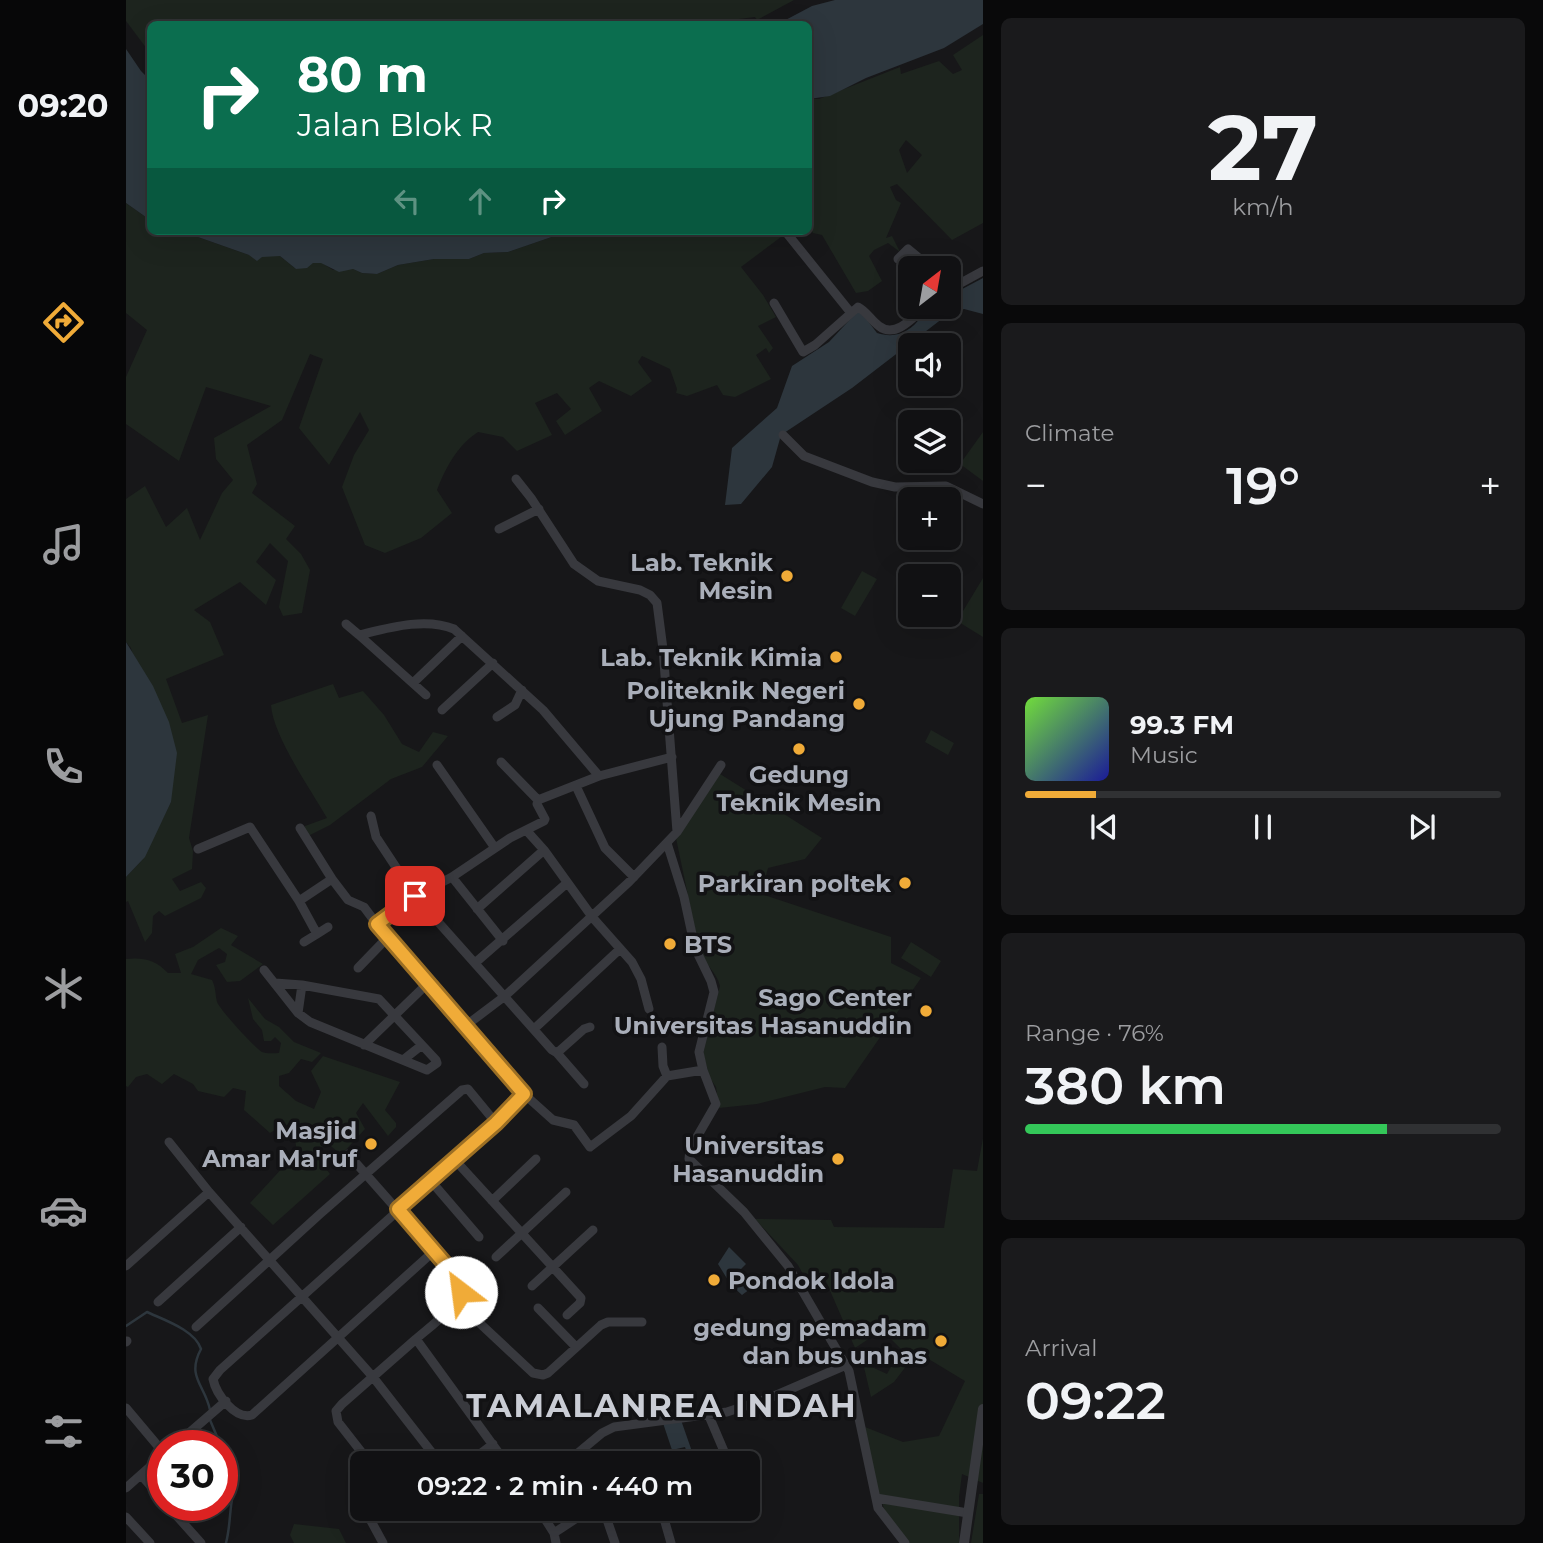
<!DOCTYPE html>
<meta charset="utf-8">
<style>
:root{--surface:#111113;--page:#1a1a1c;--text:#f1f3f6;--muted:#9c9da0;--line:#303133;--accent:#f0ab38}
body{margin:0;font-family:Montserrat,sans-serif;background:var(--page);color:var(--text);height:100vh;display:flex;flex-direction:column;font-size:26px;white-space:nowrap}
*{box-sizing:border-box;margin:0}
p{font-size:23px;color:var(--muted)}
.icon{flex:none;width:38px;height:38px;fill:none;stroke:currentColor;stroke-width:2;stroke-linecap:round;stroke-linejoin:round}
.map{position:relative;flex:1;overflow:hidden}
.panel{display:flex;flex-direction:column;gap:18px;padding:18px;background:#09090a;width:560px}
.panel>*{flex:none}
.hud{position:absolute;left:21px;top:21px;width:665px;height:214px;border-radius:10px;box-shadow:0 7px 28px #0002,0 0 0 2px var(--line);background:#0b6e4f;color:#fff;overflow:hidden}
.needle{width:46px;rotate:31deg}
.controls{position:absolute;left:772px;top:256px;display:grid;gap:14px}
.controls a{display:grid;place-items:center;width:63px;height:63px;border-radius:10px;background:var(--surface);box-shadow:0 7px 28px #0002,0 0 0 2px var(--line);font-size:35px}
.speed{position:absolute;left:21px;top:1430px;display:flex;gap:14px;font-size:35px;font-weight:700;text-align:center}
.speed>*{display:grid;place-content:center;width:91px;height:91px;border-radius:50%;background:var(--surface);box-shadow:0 7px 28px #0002,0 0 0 2px var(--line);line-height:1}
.speed .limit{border:10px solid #d22;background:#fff;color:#111}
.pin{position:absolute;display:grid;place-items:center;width:60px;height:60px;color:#fff;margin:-30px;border-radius:14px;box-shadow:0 4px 10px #0006}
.me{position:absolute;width:77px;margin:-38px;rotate:330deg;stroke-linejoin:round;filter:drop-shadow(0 0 5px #0008)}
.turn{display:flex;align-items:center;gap:24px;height:147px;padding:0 35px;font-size:32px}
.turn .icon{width:91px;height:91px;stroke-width:2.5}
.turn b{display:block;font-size:49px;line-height:60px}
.lanes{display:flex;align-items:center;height:66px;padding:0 35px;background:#0003;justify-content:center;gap:35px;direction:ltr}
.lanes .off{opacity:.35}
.big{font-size:52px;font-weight:600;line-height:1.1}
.panel .card{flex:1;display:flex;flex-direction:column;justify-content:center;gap:10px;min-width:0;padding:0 24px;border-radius:10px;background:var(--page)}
.panel .dial{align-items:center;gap:0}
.dial b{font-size:91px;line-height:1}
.song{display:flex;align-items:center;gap:21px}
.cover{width:84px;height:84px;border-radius:10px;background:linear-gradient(135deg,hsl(100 70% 55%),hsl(240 70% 35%))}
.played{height:7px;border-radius:4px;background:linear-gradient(90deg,var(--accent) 15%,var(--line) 15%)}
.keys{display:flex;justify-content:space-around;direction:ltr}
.heat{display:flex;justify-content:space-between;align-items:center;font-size:38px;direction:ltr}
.charge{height:10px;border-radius:5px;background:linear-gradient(90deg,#34c759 76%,var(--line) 0)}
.trip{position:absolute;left:224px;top:1451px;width:410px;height:70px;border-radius:10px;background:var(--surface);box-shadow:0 7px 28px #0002,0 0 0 2px var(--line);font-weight:600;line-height:70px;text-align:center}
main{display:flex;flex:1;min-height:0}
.dock{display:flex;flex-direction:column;width:126px;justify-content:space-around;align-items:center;background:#070708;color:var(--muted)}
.dock .icon{width:49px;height:49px}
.dock .current{color:var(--accent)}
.dock b{font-size:32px;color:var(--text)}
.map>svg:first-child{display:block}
</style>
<main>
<nav class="dock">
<b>09:20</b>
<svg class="icon current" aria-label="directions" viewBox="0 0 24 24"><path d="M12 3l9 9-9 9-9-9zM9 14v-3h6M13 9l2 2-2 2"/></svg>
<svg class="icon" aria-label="music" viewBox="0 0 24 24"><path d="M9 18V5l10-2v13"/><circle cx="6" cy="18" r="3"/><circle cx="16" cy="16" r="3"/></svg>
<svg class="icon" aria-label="phone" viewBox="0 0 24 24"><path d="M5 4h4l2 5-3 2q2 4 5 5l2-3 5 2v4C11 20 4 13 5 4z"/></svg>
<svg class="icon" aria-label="climate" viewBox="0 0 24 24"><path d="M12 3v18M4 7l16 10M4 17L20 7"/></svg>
<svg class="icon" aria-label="car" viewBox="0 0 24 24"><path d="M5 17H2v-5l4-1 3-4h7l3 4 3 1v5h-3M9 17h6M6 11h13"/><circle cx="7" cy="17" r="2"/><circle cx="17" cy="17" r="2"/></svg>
<svg class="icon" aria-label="filters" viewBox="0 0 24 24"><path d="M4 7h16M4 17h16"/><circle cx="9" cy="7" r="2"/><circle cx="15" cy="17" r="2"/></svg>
</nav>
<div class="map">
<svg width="857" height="1543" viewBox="0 0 857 1543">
<rect width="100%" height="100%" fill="#171719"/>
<!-- green -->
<path fill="#1d241e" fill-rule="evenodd" d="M0,0H668L631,20L629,17L613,19L604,24H24V53L0,21Z
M857,35V223L826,240L771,184L764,187L770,200L775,203L760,238L766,236L774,252L762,243L748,250L743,256L756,281L742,291L730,293L696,235L687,233L683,227L682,99H693L774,67L775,74L813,61L827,74L836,70L827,55ZM780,140L796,155L781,173L773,150Z
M0,203L24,220V231H55L123,255L154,256L170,269L187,263H196L207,270L227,269L236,273L251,274L272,265L308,259H343L358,253L382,252L443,231H657L659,234L615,267L637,295L650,317L632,326L647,348L643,353L640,348L630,355L645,379L609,397L597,395L591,385L561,396L550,393L551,389L544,369L516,356L512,362L526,381L505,396L473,381L463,388L476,411L439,435L430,421L445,409L431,393L409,403L426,435L391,451L377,437L352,432C331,446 320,467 311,490L326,513L295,538L259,553L239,545L216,487L228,455L243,430L234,412L203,465L173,428L197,359L184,354L156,420L121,445L131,484L126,493L169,526L160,539L175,554L184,570L176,613L157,616L153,607L162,561L144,543L130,562L150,580L140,605L114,582L68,610L84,622L98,655L40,679L56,723L82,715L63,838L67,851L66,869L46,879L54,891L75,882L80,888L75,898L39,916L33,911L27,916L26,933L19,942L2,901L0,902V877L16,860L45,802L5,648L0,642V499L19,486L40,527L61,508L74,540L96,493L107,480L90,459L88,438L145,406L80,387L53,461L0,424V377L21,330L0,313Z
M857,432V481L834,464Z
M736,571L751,579L729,616L715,608Z
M857,578V637L831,621Z
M207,684L213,698L237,691L258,715L276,744L293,752L307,732L322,736L296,767L265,779L204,825L178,838L179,826L201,818C185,790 147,736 145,705Z
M805,730L828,743L822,755L799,742Z
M594,774L696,838L679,859L642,868L635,894L765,937V963L795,978L719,1088L699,1087L631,1104L593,1108L590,1087L584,1078L577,1054L594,986C591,973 580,965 574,953L550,838Z
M95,928L112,936L105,945L137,964L114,981L101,982L90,965L99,962L101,954L93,948L72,960L65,974L86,980C90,988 89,994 91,1002C95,1011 128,1047 136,1052C141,1054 148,1053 153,1053L155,1043L149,1037L145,1041H138L136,1030L127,1019L122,998L139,1019L153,1027L168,1042L195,1053L186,1062L175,1059L163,1073L153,1076V1086L170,1101L188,1109L195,1092L185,1071L197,1056L274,1082L259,1110L270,1123V1127L262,1136L237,1103L230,1113L239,1129L215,1155L205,1146L194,1147V1161L204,1174L147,1225L124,1203L171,1152L168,1133L157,1125L144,1133L118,1110L120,1091L107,1088L98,1097L72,1091L67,1084L48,1074L36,1084L21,1074L10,1077L2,1087L0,1086V959C17,957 30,960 42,973H55L49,954L67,947Z
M785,942L815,961L805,977L775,958Z
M857,1138V1483L836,1474L833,1497V1543H783L759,1511L749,1483L739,1427L777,1442L813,1436L839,1381L791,1352L768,1382L745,1397L737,1363L761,1374L775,1349L756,1330L729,1348L699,1279L684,1287L672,1265L629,1219L705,1220L708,1227L818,1228L827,1169L851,1171Z
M853,1494H857V1543H845Z
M168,1524L213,1529L220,1543H168L164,1535Z"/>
<!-- water -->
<path fill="#2d363d" d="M709,0H857V24L818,48L740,78L704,96L683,99L682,24H652L686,6Z
M0,49L15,71L24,80V220L0,203Z
M55,231H443L382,252L358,253L343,259H308L272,265L251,274L236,273L227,269L213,272L195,263H187L181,268L170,269L154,256L136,257L131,261L123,255Z
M857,278V314L838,309L821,315L726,388L655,435L646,467L615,504L599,505L606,448L651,408L666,366L703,342L731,312H735L751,333C770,339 784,332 795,317L807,316L816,306H822L823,296Z
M0,642L27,686L43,722L51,753L45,802L19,857L0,877Z
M603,1247L620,1264L614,1270L628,1286L616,1295L605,1285L592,1264Z
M555,1420L570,1463H564L559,1447L546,1450L537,1423Z"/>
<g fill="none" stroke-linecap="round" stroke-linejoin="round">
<!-- stream -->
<path stroke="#2d363d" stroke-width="2.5" d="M0,1326L21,1312C38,1320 69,1330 75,1349C60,1377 79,1385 84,1410
M84,1420L95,1446
M96,1449L111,1479C102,1503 106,1520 100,1543"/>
<!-- minor -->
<path stroke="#38393e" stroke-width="9" d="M659,231L725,313
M772,259L782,249L805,268
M822,290L857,271
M648,303L677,352L689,345L732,307C740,311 745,320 753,326C769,339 788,317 800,306
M657,435L678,456L746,482L769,487L820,486L857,504
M390,479L405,498L448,564L472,581L514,590L524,595L531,603L537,649L551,832
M373,529L413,509
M220,624L233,635C262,628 299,617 328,629L417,710L473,776L412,800
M233,635L300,695
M287,683L336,636
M316,710L367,663
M371,717L389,705L396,690
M311,765L369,848
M473,776L546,757
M450,786L479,848L508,877
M245,816L250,837L289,896L426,1050L431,1053L458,1029L464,1027
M174,828L206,879
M400,830L418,850L467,918L506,962L515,979L523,1009
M541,843L558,897L569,948L585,981L588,992L573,1052L577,1070L590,1104L564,1149L563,1159L618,1212L662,1266L723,1371L752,1508L779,1543
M72,849L124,827L173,901L206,879L222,900L238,907L261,938L398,1094L427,1120L448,1125L464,1147L505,1116L541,1076L577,1070
M326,877L377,941
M173,901L191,934L202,927
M351,909L418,850
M251,924L289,896L326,877L384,838L418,821L419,819L411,804L412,800L375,762
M178,942L191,934
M349,963L441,883
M232,968L261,938
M138,970L172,1013L184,1022L301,1070L311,1063L310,1060L253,999L176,985L149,983
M172,1013L176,985
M338,1027L379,996L503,882L551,832L595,765
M408,1029L494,949
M238,1045L301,984
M536,1047L537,1066L541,1076
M431,1053L458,1084
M277,1060L296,1045
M43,1142L83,1192L247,1377L314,1463
M222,1154L327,1273C330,1278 334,1283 335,1288C336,1304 301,1329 290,1339L380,1463
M328,1159L455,1298L454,1303L441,1315
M304,1180L353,1237
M366,1201L410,1159
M308,1251L126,1415C109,1420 90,1394 87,1379L94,1370L370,1123L398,1094
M370,1257L440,1192
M0,1266L83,1192
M406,1286L467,1230
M32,1302L115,1227
M331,1302L407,1373L417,1375L422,1373L475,1325L482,1322H516
M412,1308L450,1347
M70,1327L194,1214L336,1090L342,1089L370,1123
M0,1342L1,1341
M0,1408L37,1452
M583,1416L603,1463
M48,1446L100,1401
M244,1463L212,1422L210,1411L216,1404L290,1339
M342,1463L367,1444
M440,1463L476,1433L488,1427L601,1412L646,1397L720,1365
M15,1475L37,1500
M0,1488L37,1455
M236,1494L233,1499L236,1505
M750,1498L842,1513
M41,1505L75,1543
M238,1508L257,1543
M412,1508L428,1533L430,1543
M477,1508L489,1543
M535,1508L545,1543
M0,1517L24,1543
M428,1533L466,1508"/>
<!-- tertiary -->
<path stroke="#38393e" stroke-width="10" d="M838,1543L857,1409"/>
</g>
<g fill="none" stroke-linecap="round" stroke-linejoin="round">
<!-- route casing -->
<g stroke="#9c6f24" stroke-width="18">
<path id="route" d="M289,896L251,924L398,1094L370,1123L272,1209L327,1273L334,1285L335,1292"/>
</g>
<!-- route -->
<use href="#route" stroke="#f0ab38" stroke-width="12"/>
</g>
<!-- markers -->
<g fill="#f0ab38" stroke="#121214" stroke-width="2.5">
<circle cx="661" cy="576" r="7"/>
<circle cx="710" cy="657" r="7"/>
<circle cx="733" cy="704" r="7"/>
<circle cx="673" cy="749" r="7"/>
<circle cx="779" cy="883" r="7"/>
<circle cx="544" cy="944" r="7"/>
<circle cx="800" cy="1011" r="7"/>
<circle cx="245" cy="1144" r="7"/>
<circle cx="712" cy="1159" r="7"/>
<circle cx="588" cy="1280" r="7"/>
<circle cx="815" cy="1341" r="7"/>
</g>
<g text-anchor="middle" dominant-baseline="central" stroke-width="7" stroke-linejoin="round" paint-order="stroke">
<!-- poi labels -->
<g font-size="24" font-weight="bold" fill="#a9aeb9" stroke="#121214" text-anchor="end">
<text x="647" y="562">Lab. Teknik<tspan x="647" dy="28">Mesin</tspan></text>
<text x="696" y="657">Lab. Teknik Kimia</text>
<text x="719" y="690">Politeknik Negeri<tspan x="719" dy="28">Ujung Pandang</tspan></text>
<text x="673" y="774" text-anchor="middle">Gedung<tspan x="673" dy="28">Teknik Mesin</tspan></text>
<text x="765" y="883">Parkiran poltek</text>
<text x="558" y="944" text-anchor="start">BTS</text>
<text x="786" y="997">Sago Center<tspan x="786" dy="28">Universitas Hasanuddin</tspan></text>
<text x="231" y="1130">Masjid<tspan x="231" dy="28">Amar Ma'ruf</tspan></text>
<text x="698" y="1145">Universitas<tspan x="698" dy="28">Hasanuddin</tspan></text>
<text x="602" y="1280" text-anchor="start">Pondok Idola</text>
<text x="801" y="1327">gedung pemadam<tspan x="801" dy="28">dan bus unhas</tspan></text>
</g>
<!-- district labels -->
<g font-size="32" font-weight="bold" letter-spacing="2" fill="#cacdd5" stroke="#121214">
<text x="536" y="1405">TAMALANREA INDAH</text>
</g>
</g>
</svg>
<div class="controls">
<a><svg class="needle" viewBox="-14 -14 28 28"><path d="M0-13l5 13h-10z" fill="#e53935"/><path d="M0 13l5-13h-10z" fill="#9c9da0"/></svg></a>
<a><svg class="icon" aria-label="sound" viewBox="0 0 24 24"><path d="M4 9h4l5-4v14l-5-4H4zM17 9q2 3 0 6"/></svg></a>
<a><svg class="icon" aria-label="layers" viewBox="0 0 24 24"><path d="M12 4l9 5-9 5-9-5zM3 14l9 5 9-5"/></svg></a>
<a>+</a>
<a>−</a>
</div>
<div class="speed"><div class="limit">30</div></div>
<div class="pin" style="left:289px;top:896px;background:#d93025"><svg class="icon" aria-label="arrive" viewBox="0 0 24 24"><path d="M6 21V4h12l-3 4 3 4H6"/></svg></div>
<svg class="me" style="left:335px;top:1292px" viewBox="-20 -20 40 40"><circle r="19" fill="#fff"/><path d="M0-13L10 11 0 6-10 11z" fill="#f0ab38"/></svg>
<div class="trip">09:22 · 2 min · 440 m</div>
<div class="hud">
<div class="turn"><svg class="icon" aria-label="right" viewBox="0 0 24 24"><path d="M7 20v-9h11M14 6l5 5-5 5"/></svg><div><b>80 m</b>Jalan Blok R</div></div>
<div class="lanes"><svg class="icon off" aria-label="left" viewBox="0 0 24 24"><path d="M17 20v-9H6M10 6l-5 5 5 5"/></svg><svg class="icon off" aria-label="ahead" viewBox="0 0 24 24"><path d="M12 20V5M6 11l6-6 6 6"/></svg><svg class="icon" aria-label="right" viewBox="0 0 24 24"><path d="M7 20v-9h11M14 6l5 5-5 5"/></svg></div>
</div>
</div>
<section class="panel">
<div class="card dial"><b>27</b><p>km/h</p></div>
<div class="card"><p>Climate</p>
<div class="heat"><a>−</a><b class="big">19°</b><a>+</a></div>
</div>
<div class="card">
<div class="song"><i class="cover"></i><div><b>99.3 FM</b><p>Music</p></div></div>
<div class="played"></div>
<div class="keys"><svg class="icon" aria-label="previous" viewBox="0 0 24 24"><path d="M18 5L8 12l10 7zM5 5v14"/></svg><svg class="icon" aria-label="pause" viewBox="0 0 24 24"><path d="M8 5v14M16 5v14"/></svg><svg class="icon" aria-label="next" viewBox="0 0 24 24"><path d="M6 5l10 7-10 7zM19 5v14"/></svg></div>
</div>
<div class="card"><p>Range · 76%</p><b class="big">380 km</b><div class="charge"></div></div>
<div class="card"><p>Arrival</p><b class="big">09:22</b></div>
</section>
</main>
